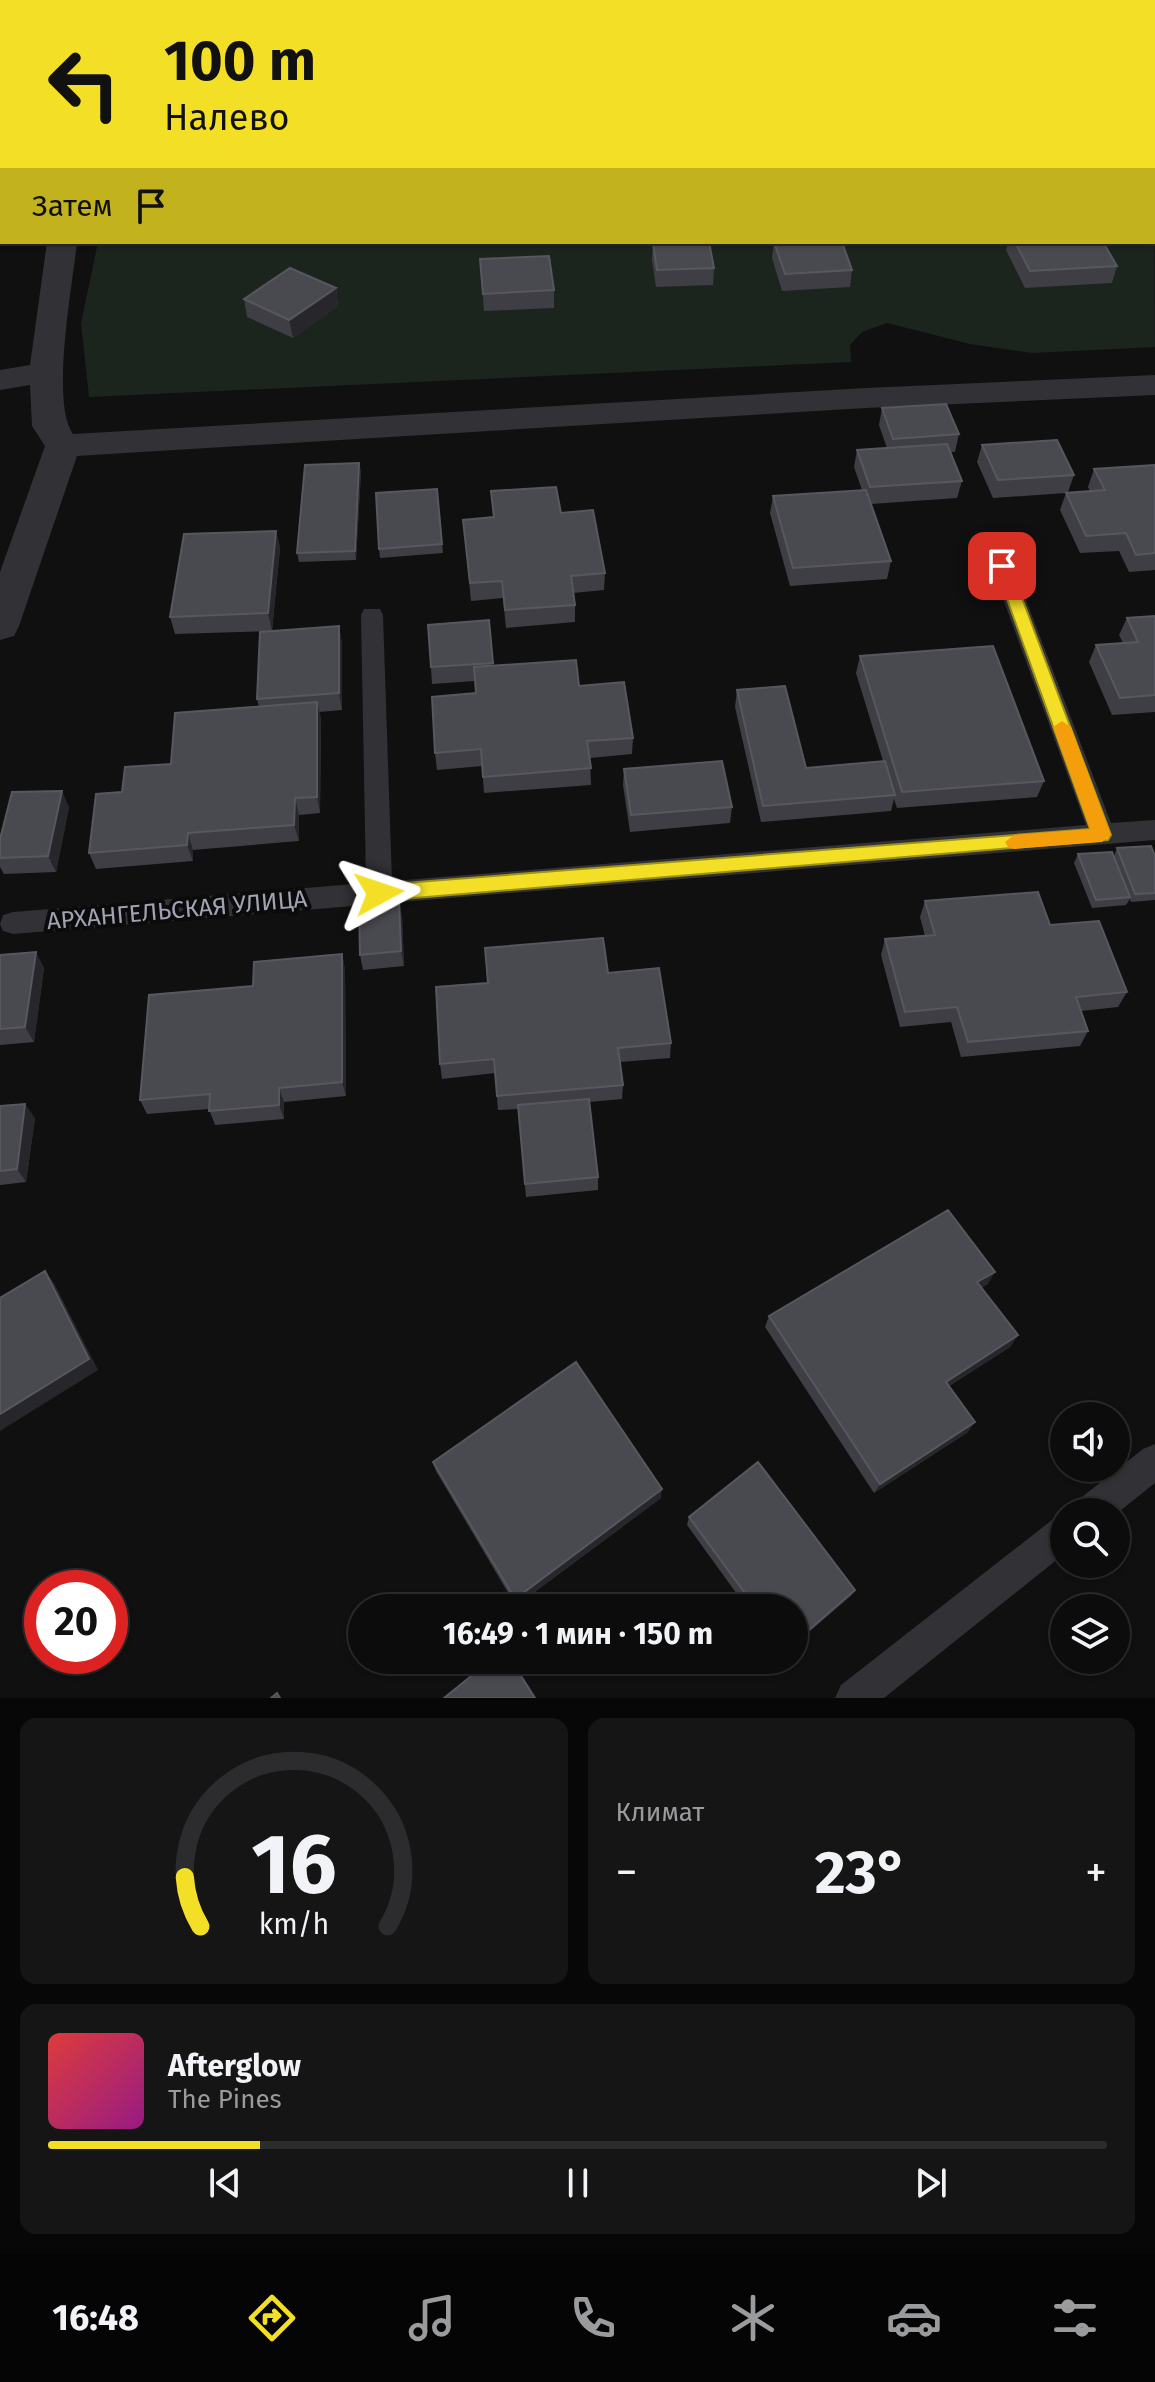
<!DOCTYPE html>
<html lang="ru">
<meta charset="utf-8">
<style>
:root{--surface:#0c0c0d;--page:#151516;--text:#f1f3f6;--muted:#9a9b9d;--line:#2c2c2e;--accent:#f3e026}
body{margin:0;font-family:"Fira Sans",sans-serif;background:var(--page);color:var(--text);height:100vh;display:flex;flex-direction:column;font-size:30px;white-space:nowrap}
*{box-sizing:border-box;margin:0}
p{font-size:26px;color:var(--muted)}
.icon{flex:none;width:44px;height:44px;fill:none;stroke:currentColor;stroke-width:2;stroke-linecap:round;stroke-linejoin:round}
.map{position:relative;height:1698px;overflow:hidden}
.side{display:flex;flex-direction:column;gap:20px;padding:20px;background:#070707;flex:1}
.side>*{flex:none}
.banner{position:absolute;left:0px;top:0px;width:1156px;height:244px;box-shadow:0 2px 6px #0004,0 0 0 2px var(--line);background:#f3e026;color:#111;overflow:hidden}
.fabs{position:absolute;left:1050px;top:1402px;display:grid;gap:16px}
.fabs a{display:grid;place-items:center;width:80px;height:80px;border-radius:50%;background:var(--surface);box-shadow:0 2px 6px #0004,0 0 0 2px var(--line);font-size:40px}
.speed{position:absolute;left:24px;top:1570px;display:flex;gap:16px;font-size:40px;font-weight:700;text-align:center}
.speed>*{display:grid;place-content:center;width:104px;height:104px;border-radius:50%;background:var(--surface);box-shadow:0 2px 6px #0004,0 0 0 2px var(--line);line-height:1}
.speed .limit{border:12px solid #d22;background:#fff;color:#111}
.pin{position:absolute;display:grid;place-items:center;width:68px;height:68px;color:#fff;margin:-34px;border-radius:16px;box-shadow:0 4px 12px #0006}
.me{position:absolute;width:88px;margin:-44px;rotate:85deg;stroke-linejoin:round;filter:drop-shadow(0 0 6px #0008)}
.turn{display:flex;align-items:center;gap:28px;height:168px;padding:0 32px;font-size:36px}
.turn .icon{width:104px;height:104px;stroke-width:2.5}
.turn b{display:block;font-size:56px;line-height:68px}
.then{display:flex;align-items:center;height:76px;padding:0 32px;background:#0003;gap:16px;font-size:30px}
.big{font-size:60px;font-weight:700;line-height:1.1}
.side .card{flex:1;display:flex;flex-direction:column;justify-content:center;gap:12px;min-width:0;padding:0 28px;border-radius:16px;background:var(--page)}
.side .dial{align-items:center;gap:0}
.dial svg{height:208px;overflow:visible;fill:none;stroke:var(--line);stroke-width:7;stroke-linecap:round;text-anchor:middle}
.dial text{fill:var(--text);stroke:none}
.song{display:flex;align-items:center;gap:24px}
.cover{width:96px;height:96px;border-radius:12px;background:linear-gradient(135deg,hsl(0 70% 55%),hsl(310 70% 35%))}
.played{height:8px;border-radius:4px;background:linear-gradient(90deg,var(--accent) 20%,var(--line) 20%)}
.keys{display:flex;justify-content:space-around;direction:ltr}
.heat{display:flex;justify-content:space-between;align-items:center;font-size:44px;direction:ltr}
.side .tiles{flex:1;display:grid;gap:20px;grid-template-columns:1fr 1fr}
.card:last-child{grid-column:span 2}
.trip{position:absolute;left:348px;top:1594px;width:460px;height:80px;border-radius:40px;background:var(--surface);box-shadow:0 2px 6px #0004,0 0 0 2px var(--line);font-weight:700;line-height:80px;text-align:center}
.menu{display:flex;height:128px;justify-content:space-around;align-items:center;background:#050505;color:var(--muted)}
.menu .icon{width:56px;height:56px}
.menu .selected{color:var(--accent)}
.menu b{font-size:36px;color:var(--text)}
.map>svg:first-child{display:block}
</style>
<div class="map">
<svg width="1155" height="1698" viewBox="0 0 1155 1698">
<rect width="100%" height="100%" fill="#101011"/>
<!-- green -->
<path fill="#1c241e" d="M0,0H1155V11L1154,2H2V52Z
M1154,157L1155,347L1032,353L970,344L887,323L862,332L850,345L851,362L89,397L81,323L98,242H1154Z"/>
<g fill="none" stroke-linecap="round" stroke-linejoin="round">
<!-- service -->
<path fill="#313136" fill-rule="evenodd" d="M1002,558L1010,561L1013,566L1111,823L1155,820V840L13,934L3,931L0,924L3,915L13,912L366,883L361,615L364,609H380L383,615L392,881L1086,825L991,566L994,561Z
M1155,1444V1483L1116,1514L1073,1512L1078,1500L1143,1449Z
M1064,1514V1554L884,1698H835L841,1685L1052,1520Z"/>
<!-- minor -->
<path fill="#313136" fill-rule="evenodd" d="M47,242H77C73,283 50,403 73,434L866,388L1155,375V395L866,408L77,456L19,626L14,636L0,640V572L45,446L32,426L30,385L0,390V370L30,365Z"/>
<!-- secondary -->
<path fill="#3f3f46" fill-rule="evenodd" d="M1154,16H1155V32H1154Z
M0,59H2V75H0Z"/>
</g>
<!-- wall -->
<path fill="#3e3e44" d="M1155,73V117L1154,116Z
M774,242L852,270L850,287L782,291L772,258Z
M1008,242H1103L1117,266L1112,283L1025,288L1006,250Z
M653,243L714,268L713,285L656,287L652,260Z
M480,259L554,290V308L484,311Z
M336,288L338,306L293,338L247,317L244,299Z
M882,408L959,434L955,452H950L962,481L957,498L871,504L891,561L887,579L790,586L770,513L773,496L862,490L854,467L857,450L887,448L879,425Z
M982,445L1074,475L1068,492L1090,491L1088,487L1094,469L1155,465V570L1129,572L1119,551L1080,553L1060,510L1066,493L993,498L977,462Z
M359,463L361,472L356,560L299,562L297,553Z
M437,489L443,553L380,558L379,549Z
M491,491L561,513L605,573L604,590L573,593L575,605V622L506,628L503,598L471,601L463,520L493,517Z
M276,531L280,548L272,631L175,634L170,617Z
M1155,616V712L1112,715L1089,662L1096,645L1123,643L1119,635L1127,618Z
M489,620L493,666L579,686L633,738L632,754L590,758L591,785L484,793L482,766L437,770L435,753L476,693L475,681L432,684L431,667Z
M339,626L342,644V710L319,712L321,719L320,813L299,815V841L193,850V861L96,869L89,853L122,792L171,764L259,707L257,699Z
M860,656L1044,781L1037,797L897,808L894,799L891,811L761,822L735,707L737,690L806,768L883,761L856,673Z
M624,769L732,807L730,823L630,832L623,785Z
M69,807L56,872L4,874L0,867V839Z
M1117,848L1155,856V900L1131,902L1130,899L1126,905L1092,908L1074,863L1078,854L1114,856Z
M925,901L1050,925L1127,992L1118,1007L1081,1011L1088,1031L1080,1046L961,1057L951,1022L900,1027L881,955L885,939L925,936L920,917Z
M402,916L404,966L363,970L360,955Z
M342,954L345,970L346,1096L284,1102V1119L215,1125L209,1109L147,1114L140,1100L253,986Z
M0,955L44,968L34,1042L0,1045Z
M608,973L671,1043L670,1058L620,1062L623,1085L622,1099L589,1102L598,1177V1190L526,1197L518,1109L498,1110L495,1073L442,1079L440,1064Z
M0,1106L35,1118L26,1182L0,1185Z
M988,1284L981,1288L1018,1335L1010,1347L949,1386L968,1432L874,1493L765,1327L769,1316Z
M433,1462L661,1498L516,1606L436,1471Z
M689,1517L855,1590L850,1597L794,1608H747L687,1525Z"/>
<!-- shaded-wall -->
<path fill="#27272b" d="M336,288L338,306L293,338L289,320Z
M359,463L361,472L356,560L355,551Z
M276,531L280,548L272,631L268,613Z
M339,626L342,644V710L339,693Z
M317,702L321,719L320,813L317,797Z
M62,791L69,807L56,872L48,856Z
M295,798L299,815V841L294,825Z
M188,833L193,850V861L187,845Z
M399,900L402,916L404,966L401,951Z
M36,952L44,968L34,1042L25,1027Z
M342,954L345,970L346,1096L342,1082Z
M279,1088L284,1102V1119L279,1105Z
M25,1104L35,1118L26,1182L17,1169Z
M45,1271L54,1283L98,1370L0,1431V1414Z
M995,1272L988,1284L970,1294L977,1282Z
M1018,1335L1010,1347L939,1392L946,1382Z
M975,1422L968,1432L874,1493L880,1484Z
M662,1489L661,1498L516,1606L515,1599Z
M855,1590L850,1597L794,1645V1643Z"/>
<!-- building -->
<path fill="#494950" stroke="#57575f" stroke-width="2" d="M709,242L714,268L657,270L653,243Z
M774,242H842L852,270L785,274Z
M1015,242H1103L1117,266L1030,271Z
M549,256L554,290L483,294L480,259Z
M290,268L336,288L289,320L244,299Z
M946,404L959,434L893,439L882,408Z
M1057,440L1074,475L998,480L982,445Z
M947,444L962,481L870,487L857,450Z
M359,463L355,551L297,553L305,465Z
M1155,465V553L1136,555L1126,533L1086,536L1066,493L1105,490L1094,469Z
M556,487L561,513L593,510L605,573L571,576L575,605L505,610L502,581L470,583L463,520L494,517L491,491Z
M437,489L442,544L379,549L376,493Z
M866,490L891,561L793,568L773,496Z
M276,531L268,613L170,617L184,534Z
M1155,616V695L1120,698L1096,645L1138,642L1127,618Z
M489,620L493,663L431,667L428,625Z
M339,626V693L257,699L260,632Z
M993,646L1044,781L902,792L860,656Z
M576,660L579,686L624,682L633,738L587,741L591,768L483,777L481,749L435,753L432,697L476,693L474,667Z
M785,686L806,768L885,761L895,795L763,806L737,690Z
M317,702V797L295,798L294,825L188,833L187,845L89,853L96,794L122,792L125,767L171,764L175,713Z
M722,761L732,807L631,815L624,769Z
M62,791L48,856L0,858V839L12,792Z
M1151,846L1155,856V893L1135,894L1117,848Z
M1112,852L1130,897L1096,900L1078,854Z
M1038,892L1050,925L1099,921L1127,992L1076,997L1088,1031L968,1042L957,1007L905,1012L885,939L935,935L925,901Z
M399,900L401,951L360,955L359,904Z
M603,938L608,973L659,968L671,1043L618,1048L623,1085L497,1096L494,1059L440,1064L436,987L488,983L485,948Z
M36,952L25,1027L0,1029V955Z
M342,954V1082L279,1088V1105L209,1111L210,1094L140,1100L149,995L253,986L254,962Z
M589,1099L598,1177L525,1184L518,1105Z
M25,1104L17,1169L0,1171V1106Z
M948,1210L995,1272L977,1282L1018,1335L946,1382L975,1422L880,1484L769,1316Z
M45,1271L89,1359L0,1414V1298Z
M576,1362L662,1489L515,1599L433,1462Z
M758,1462L855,1590L794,1643V1608H756L689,1517Z
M491,1660H511L535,1698H444Z
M277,1693L280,1698H271Z"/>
<!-- route -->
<path fill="#f3e026" stroke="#9e9219" stroke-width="2" d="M1002,561L1010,566L1111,835L1108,840L379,901L372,898L369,893L372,888L379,885L1090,829L995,566Z"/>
<!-- slow -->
<path fill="#f59e0b" d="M1062,721L1071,727L1111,835L1102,842L1014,849L1008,847L1005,842L1014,835L1090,829L1053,727Z"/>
<g text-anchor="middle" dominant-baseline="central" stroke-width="8" stroke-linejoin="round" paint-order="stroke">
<!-- street labels -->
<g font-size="24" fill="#a1a2b2" stroke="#0b0b0c">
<text transform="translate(177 910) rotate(-5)">АРХАНГЕЛЬСКАЯ УЛИЦА</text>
</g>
</g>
</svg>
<div class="fabs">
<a><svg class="icon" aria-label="sound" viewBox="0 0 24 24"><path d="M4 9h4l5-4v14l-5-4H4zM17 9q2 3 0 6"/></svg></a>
<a><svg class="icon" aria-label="search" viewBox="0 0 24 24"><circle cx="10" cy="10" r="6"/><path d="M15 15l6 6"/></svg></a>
<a><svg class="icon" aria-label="layers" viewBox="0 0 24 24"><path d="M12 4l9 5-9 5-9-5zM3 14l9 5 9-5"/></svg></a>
</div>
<div class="speed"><div class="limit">20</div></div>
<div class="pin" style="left:1002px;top:566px;background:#d93025"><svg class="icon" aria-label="arrive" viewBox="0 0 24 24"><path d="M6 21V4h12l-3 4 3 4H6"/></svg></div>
<svg class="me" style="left:379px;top:893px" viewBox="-20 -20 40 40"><path d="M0-17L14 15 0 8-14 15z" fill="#f3e026" stroke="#fff" stroke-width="4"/></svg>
<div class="trip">16:49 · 1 мин · 150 m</div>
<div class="banner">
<div class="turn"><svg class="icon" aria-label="left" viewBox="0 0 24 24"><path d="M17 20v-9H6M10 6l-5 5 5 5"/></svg><div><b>100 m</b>Налево</div></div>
<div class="then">Затем<svg class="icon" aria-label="arrive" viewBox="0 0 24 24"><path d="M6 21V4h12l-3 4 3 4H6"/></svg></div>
</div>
</div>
<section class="side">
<div class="tiles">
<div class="card dial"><svg viewBox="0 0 100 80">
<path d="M14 69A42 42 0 1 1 86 69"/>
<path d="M14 69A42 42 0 0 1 8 50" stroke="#f3e026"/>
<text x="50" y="56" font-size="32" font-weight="700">16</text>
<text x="50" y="72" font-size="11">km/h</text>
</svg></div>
<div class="card"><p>Климат</p>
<div class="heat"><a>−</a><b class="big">23°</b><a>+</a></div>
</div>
<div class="card">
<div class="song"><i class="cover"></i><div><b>Afterglow</b><p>The Pines</p></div></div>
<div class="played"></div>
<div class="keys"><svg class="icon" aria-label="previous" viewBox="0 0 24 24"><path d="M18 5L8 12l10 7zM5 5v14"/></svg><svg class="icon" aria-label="pause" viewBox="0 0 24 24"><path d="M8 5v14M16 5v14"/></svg><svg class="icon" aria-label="next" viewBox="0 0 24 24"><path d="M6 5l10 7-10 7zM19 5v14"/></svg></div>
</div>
</div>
</section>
<nav class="menu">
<b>16:48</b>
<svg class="icon selected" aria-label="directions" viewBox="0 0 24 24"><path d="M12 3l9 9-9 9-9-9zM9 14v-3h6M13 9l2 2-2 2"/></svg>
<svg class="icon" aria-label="music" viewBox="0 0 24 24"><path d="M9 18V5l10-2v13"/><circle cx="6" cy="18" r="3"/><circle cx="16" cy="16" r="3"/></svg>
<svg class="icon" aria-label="phone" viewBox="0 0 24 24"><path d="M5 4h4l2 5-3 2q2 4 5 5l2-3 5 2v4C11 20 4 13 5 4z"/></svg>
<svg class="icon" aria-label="climate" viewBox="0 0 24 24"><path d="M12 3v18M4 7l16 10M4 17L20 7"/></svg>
<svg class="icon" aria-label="car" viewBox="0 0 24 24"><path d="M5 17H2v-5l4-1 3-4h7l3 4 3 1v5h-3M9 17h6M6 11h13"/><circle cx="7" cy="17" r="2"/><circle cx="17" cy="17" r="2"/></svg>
<svg class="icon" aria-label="filters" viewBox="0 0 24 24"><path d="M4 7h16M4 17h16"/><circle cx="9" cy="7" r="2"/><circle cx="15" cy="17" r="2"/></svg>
</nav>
